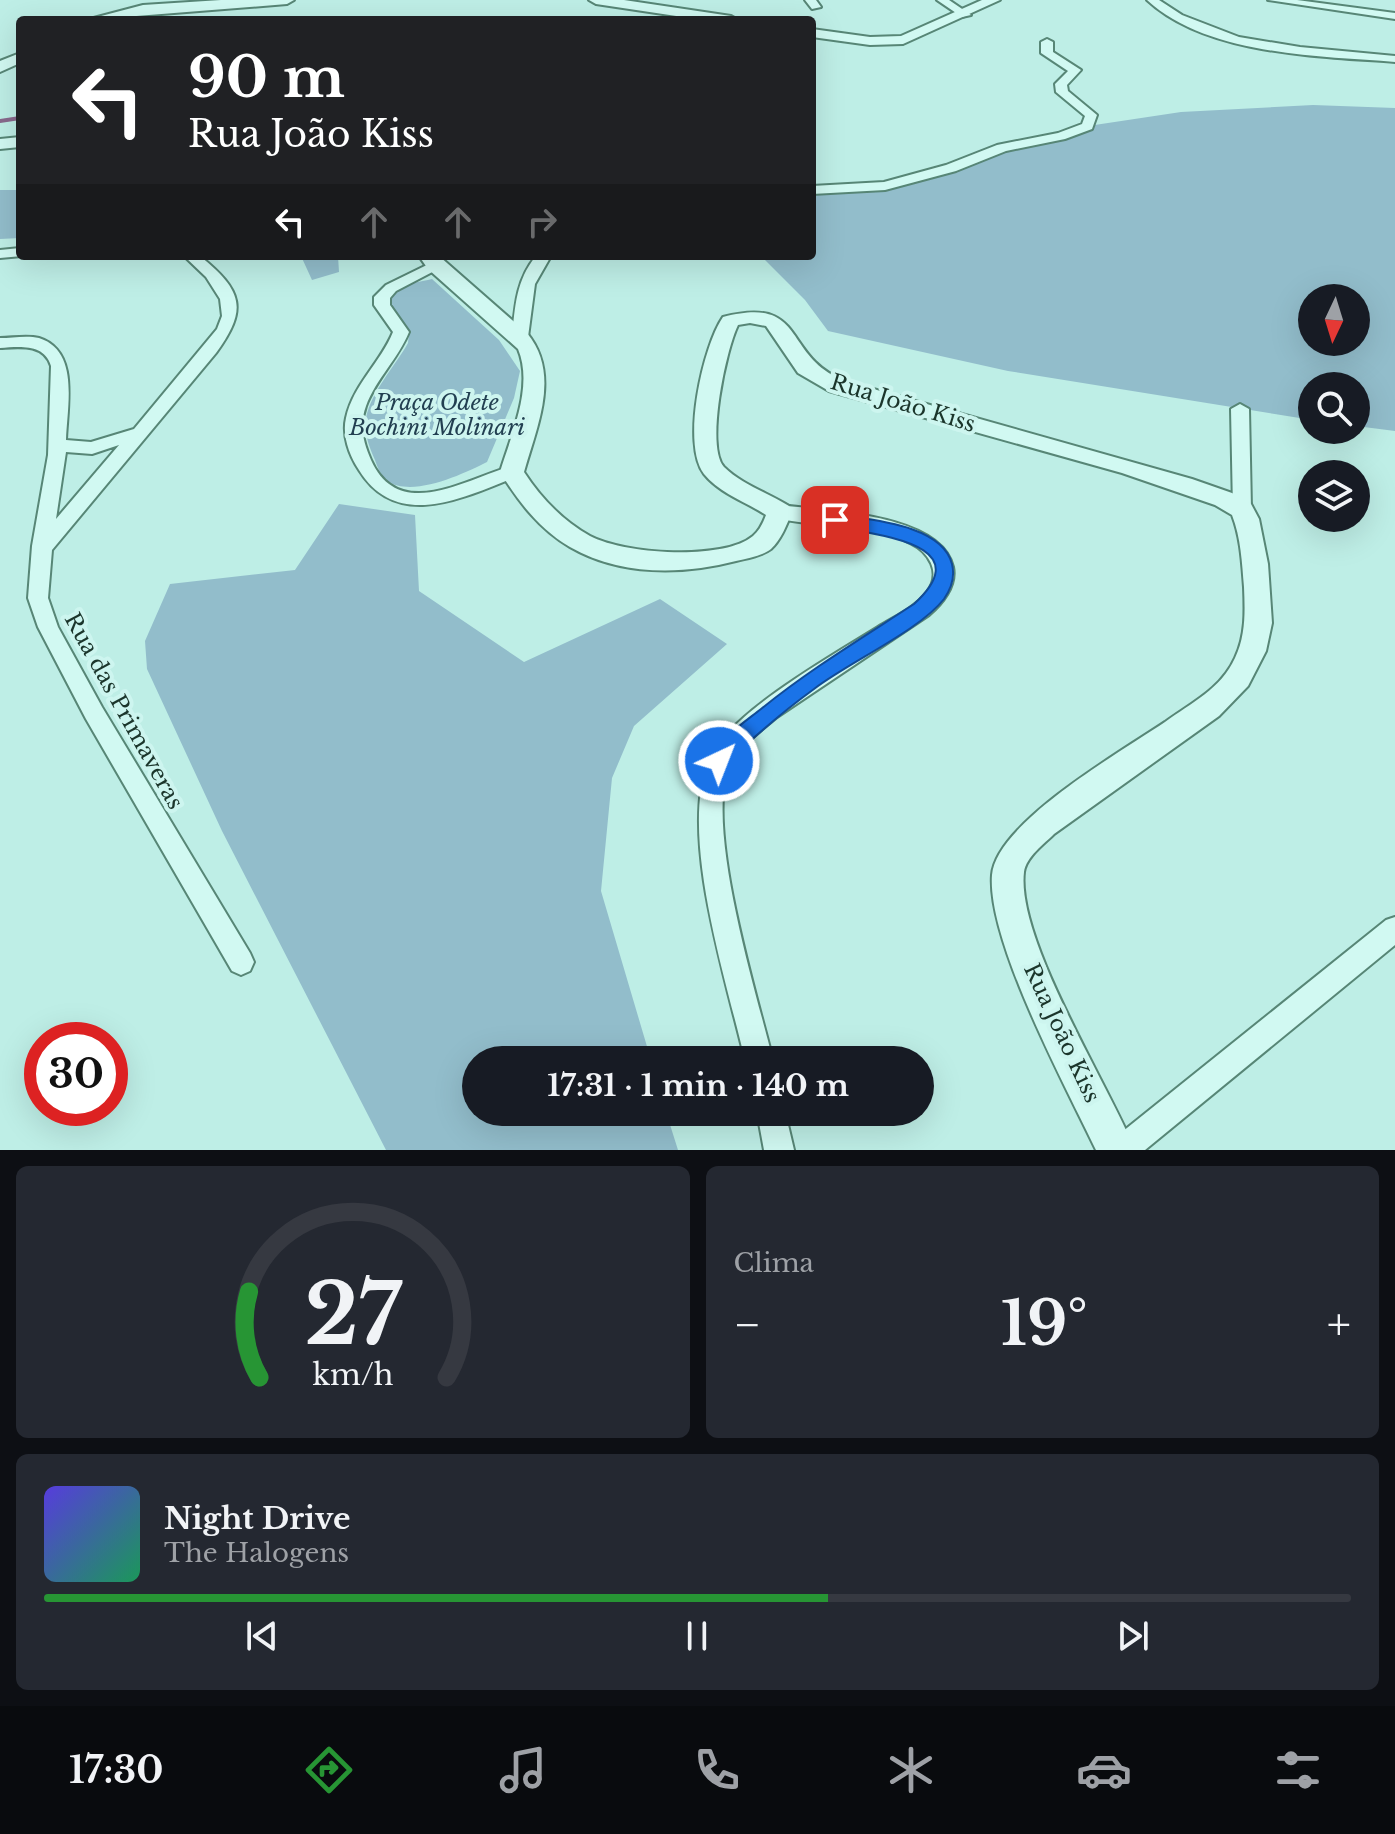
<!DOCTYPE html>
<html lang="pt">
<meta charset="utf-8">
<style>
:root{--surface:#171b24;--page:#242831;--text:#f1f3f6;--muted:#9ea1a6;--line:#363941;--accent:#279534}
body{margin:0;font-family:"Libre Baskerville",serif;background:var(--page);color:var(--text);height:100vh;display:flex;flex-direction:column;font-size:30px;white-space:nowrap}
*{box-sizing:border-box;margin:0}
p{font-size:26px;color:var(--muted)}
.icon{flex:none;width:44px;height:44px;fill:none;stroke:currentColor;stroke-width:2;stroke-linecap:round;stroke-linejoin:round}
.map{position:relative;height:1150px;overflow:hidden}
.drawer{display:flex;flex-direction:column;gap:16px;padding:16px;background:#0d0f14;flex:1}
.drawer>*{flex:none}
.hud{position:absolute;left:16px;top:16px;width:800px;height:244px;border-radius:8px;box-shadow:0 8px 32px #0002;background:#202124;color:#fff;overflow:hidden}
.needle{width:52px;rotate:184deg}
.fabs{position:absolute;left:1298px;top:284px;display:grid;gap:16px}
.fabs a{display:grid;place-items:center;width:72px;height:72px;border-radius:50%;background:var(--surface);box-shadow:0 8px 32px #0002;font-size:40px}
.speed{position:absolute;left:24px;top:1022px;display:flex;gap:16px;font-size:40px;font-weight:700;text-align:center}
.speed>*{display:grid;place-content:center;width:104px;height:104px;border-radius:50%;background:var(--surface);box-shadow:0 8px 32px #0002;line-height:1}
.speed .limit{border:12px solid #d22;background:#fff;color:#111}
.pin{position:absolute;display:grid;place-items:center;width:68px;height:68px;color:#fff;margin:-34px;border-radius:16px;box-shadow:0 4px 12px #0006}
.me{position:absolute;width:88px;margin:-44px;rotate:43deg;stroke-linejoin:round;filter:drop-shadow(0 0 6px #0008)}
.turn{display:flex;align-items:center;gap:28px;height:168px;padding:0 40px;font-size:36px}
.turn .icon{width:104px;height:104px;stroke-width:2.5}
.turn b{display:block;font-size:56px;line-height:68px}
.lanes{display:flex;align-items:center;height:76px;padding:0 40px;background:#0003;justify-content:center;gap:40px;direction:ltr}
.lanes .off{opacity:.35}
.big{font-size:60px;font-weight:700;line-height:1.1}
.drawer .widget{flex:1;display:flex;flex-direction:column;justify-content:center;gap:12px;min-width:0;padding:0 28px;border-radius:12px;background:var(--page)}
.drawer .dial{align-items:center;gap:0}
.dial svg{height:208px;overflow:visible;fill:none;stroke:var(--line);stroke-width:7;stroke-linecap:round;text-anchor:middle}
.dial text{fill:var(--text);stroke:none}
.song{display:flex;align-items:center;gap:24px}
.cover{width:96px;height:96px;border-radius:12px;background:linear-gradient(135deg,hsl(250 70% 55%),hsl(150 70% 35%))}
.played{height:8px;border-radius:4px;background:linear-gradient(90deg,var(--accent) 60%,var(--line) 60%)}
.keys{display:flex;justify-content:space-around;direction:ltr}
.heat{display:flex;justify-content:space-between;align-items:center;font-size:44px;direction:ltr}
.drawer .tiles{flex:1;display:grid;gap:16px;grid-template-columns:1fr 1fr}
.widget:last-child{grid-column:span 2}
.trip{position:absolute;left:462px;top:1046px;width:472px;height:80px;border-radius:40px;background:var(--surface);box-shadow:0 8px 32px #0002;font-weight:700;line-height:80px;text-align:center}
.tab-bar{display:flex;height:128px;justify-content:space-around;align-items:center;background:#090b0e;color:var(--muted)}
.tab-bar .icon{width:56px;height:56px}
.tab-bar .current{color:var(--accent)}
.tab-bar b{font-size:36px;color:var(--text)}
.map>svg:first-child{display:block}
</style>
<div class="map">
<svg width="1395" height="1150" viewBox="0 0 1395 1150">
<rect width="100%" height="100%" fill="#beeee6"/>
<!-- green -->
<path fill="#92bdcb" fill-rule="evenodd" d="M1313,105L1395,108V431L1356,426V386H1312V420L1008,371L828,331L805,300L761,256H812V190L885,186L1088,126L1181,112ZM1312,298H1356V342H1312Z
M0,190H20V238L0,239Z
M301,256H338L339,272L312,280Z
M432,279L499,340L520,371L514,398L487,462C463,474 413,498 387,481C381,477 377,466 375,460C369,447 364,433 366,418C372,390 394,368 408,343L409,333L390,306C394,281 410,285 432,279Z
M339,504L415,515L419,591L524,662L660,599L727,644L634,726L612,778L601,891L651,1060H476V1112H666L678,1150H386L222,831L147,669L145,641L170,584L295,570Z"/>
<g fill="none" stroke-linecap="round" stroke-linejoin="round">
<!-- stream -->
<path stroke="#88698c" stroke-width="4" d="M0,121L20,118"/>
<!-- minor casing -->
<g stroke="#578676" stroke-width="4">
<path id="minor" d="M805,0H816L821,7L812,9Z
M937,0H949L971,15L962,17Z
M1147,0H1159L1182,15L1239,37L1300,47L1395,56V62C1318,56 1206,55 1147,0Z
M1268,0H1297L1395,13V19Z
M1047,39L1053,42V52L1081,70L1067,85L1068,91L1097,115L1092,129L1065,139L1006,151L956,171L885,190L812,194V186L884,182L946,165L997,145L1058,133L1082,124L1085,116L1056,92L1055,84L1068,71L1041,53V42Z
M20,248L22,256L0,258V250Z
M184,256H200C243,291 248,309 216,353L52,550L48,598L58,627L102,707L250,953L254,962L250,971L241,975L232,971L86,719L38,627L28,598L32,546L48,455L51,366C44,343 19,347 0,348V338C12,338 27,335 39,338C80,351 67,406 66,440L91,442L134,429L217,329L222,316L220,299L206,277ZM119,445L56,519L66,452L92,454Z
M536,256H551L535,284L528,337L520,342L512,337C515,307 516,280 536,256Z
M435,261L440,262V268L396,291L390,298V305L409,332C398,359 376,379 366,406C359,425 363,442 371,460C399,523 466,479 512,466L521,472L518,476C465,497 397,532 359,470C349,455 342,435 346,418C353,385 381,362 393,332L374,305V297L386,285Z
M1240,404L1249,409L1251,509L1242,516L1233,509L1231,409Z
M780,505C824,511 941,513 953,567C957,586 942,604 929,615L777,717C762,730 739,746 730,765C703,823 757,995 773,1060H745C727,982 679,837 708,762C725,715 835,654 878,627C894,617 915,608 927,592C942,573 929,552 910,543C868,521 818,529 773,517L771,512L773,507Z
M1395,917V945L1145,1150H1107L1112,1140L1386,920Z
M757,1112H785L794,1150H764Z"/>
</g>
<!-- tertiary casing -->
<g stroke="#578676" stroke-width="4">
<path id="tertiary" d="M221,0H294L287,4L86,20L143,5Z
M589,0H624L731,16L738,20H703L596,4Z
M982,0H1000L903,44L870,45L812,37V29L870,37L901,36Z
M20,53V63L0,72V61Z
M20,137V147L0,149V139Z
M419,256H439L527,333C561,374 537,426 524,472C541,498 563,521 590,536C624,554 723,561 753,536C760,530 763,523 766,515C746,502 719,493 704,474C681,444 703,346 723,317C808,295 781,356 845,381L1192,479L1232,493L1251,504L1259,519L1268,564L1272,623L1266,651L1248,686L1219,716L1054,834C1044,844 1026,857 1024,872C1016,939 1108,1084 1135,1150H1096C1066,1087 987,941 992,875C996,823 1122,751 1165,722C1191,703 1221,689 1235,658C1246,635 1245,611 1244,587C1242,563 1241,538 1232,515L1215,505L1122,473L829,391L798,373L766,326L750,323L738,325C726,349 705,447 724,467C741,484 768,493 789,506L792,512C787,524 781,540 771,549C762,556 748,558 736,561C682,575 620,576 570,547C539,529 519,502 500,472C511,435 534,387 518,349L428,269Z"/>
</g>
<!-- minor -->
<use href="#minor" fill="#d1f9f2" fill-rule="evenodd"/>
<!-- tertiary -->
<use href="#tertiary" fill="#d1f9f2" fill-rule="evenodd"/>
</g>
<!-- route -->
<path fill="#1a73e8" stroke="#114b97" stroke-width="2" d="M835,514C869,520 942,524 952,564C955,576 951,589 944,599C919,631 849,662 814,689C792,705 769,724 748,743C740,750 733,765 723,769C718,771 717,769 712,767L709,761C719,739 742,724 761,709C809,670 862,638 914,604C984,540 866,535 829,525L827,520Z"/>
<g text-anchor="middle" dominant-baseline="central" stroke-width="8" stroke-linejoin="round" paint-order="stroke">
<!-- park labels -->
<g font-size="22" font-style="italic" fill="#223f51" stroke="#cdf5ef">
<text x="437" y="402">Praça Odete<tspan x="437" dy="25">Bochini Molinari</tspan></text>
</g>
<!-- street labels -->
<g font-size="22" fill="#1b352b" stroke="#cdf5ef">
<text transform="translate(903 403) rotate(17)">Rua João Kiss</text>
<text transform="translate(124 711) rotate(61)">Rua das Primaveras</text>
<text transform="translate(1062 1033) rotate(65)">Rua João Kiss</text>
</g>
</g>
</svg>
<div class="fabs">
<a><svg class="needle" viewBox="-14 -14 28 28"><path d="M0-13l5 13h-10z" fill="#e53935"/><path d="M0 13l5-13h-10z" fill="#9ea1a6"/></svg></a>
<a><svg class="icon" aria-label="search" viewBox="0 0 24 24"><circle cx="10" cy="10" r="6"/><path d="M15 15l6 6"/></svg></a>
<a><svg class="icon" aria-label="layers" viewBox="0 0 24 24"><path d="M12 4l9 5-9 5-9-5zM3 14l9 5 9-5"/></svg></a>
</div>
<div class="speed"><div class="limit">30</div></div>
<div class="pin" style="left:835px;top:520px;background:#d93025"><svg class="icon" aria-label="arrive" viewBox="0 0 24 24"><path d="M6 21V4h12l-3 4 3 4H6"/></svg></div>
<svg class="me" style="left:719px;top:761px" viewBox="-20 -20 40 40"><circle r="17" fill="#1a73e8" stroke="#fff" stroke-width="3"/><path d="M0-11L8 9 0 5-8 9z" fill="#fff"/></svg>
<div class="trip">17:31 · 1 min · 140 m</div>
<div class="hud">
<div class="turn"><svg class="icon" aria-label="left" viewBox="0 0 24 24"><path d="M17 20v-9H6M10 6l-5 5 5 5"/></svg><div><b>90 m</b>Rua João Kiss</div></div>
<div class="lanes"><svg class="icon" aria-label="left" viewBox="0 0 24 24"><path d="M17 20v-9H6M10 6l-5 5 5 5"/></svg><svg class="icon off" aria-label="ahead" viewBox="0 0 24 24"><path d="M12 20V5M6 11l6-6 6 6"/></svg><svg class="icon off" aria-label="ahead" viewBox="0 0 24 24"><path d="M12 20V5M6 11l6-6 6 6"/></svg><svg class="icon off" aria-label="right" viewBox="0 0 24 24"><path d="M7 20v-9h11M14 6l5 5-5 5"/></svg></div>
</div>
</div>
<section class="drawer">
<div class="tiles">
<div class="widget dial"><svg viewBox="0 0 100 80">
<path d="M14 69A42 42 0 1 1 86 69"/>
<path d="M14 69A42 42 0 0 1 10 36" stroke="#279534"/>
<text x="50" y="56" font-size="32" font-weight="700">27</text>
<text x="50" y="72" font-size="11">km/h</text>
</svg></div>
<div class="widget"><p>Clima</p>
<div class="heat"><a>−</a><b class="big">19°</b><a>+</a></div>
</div>
<div class="widget">
<div class="song"><i class="cover"></i><div><b>Night Drive</b><p>The Halogens</p></div></div>
<div class="played"></div>
<div class="keys"><svg class="icon" aria-label="previous" viewBox="0 0 24 24"><path d="M18 5L8 12l10 7zM5 5v14"/></svg><svg class="icon" aria-label="pause" viewBox="0 0 24 24"><path d="M8 5v14M16 5v14"/></svg><svg class="icon" aria-label="next" viewBox="0 0 24 24"><path d="M6 5l10 7-10 7zM19 5v14"/></svg></div>
</div>
</div>
</section>
<nav class="tab-bar">
<b>17:30</b>
<svg class="icon current" aria-label="directions" viewBox="0 0 24 24"><path d="M12 3l9 9-9 9-9-9zM9 14v-3h6M13 9l2 2-2 2"/></svg>
<svg class="icon" aria-label="music" viewBox="0 0 24 24"><path d="M9 18V5l10-2v13"/><circle cx="6" cy="18" r="3"/><circle cx="16" cy="16" r="3"/></svg>
<svg class="icon" aria-label="phone" viewBox="0 0 24 24"><path d="M5 4h4l2 5-3 2q2 4 5 5l2-3 5 2v4C11 20 4 13 5 4z"/></svg>
<svg class="icon" aria-label="climate" viewBox="0 0 24 24"><path d="M12 3v18M4 7l16 10M4 17L20 7"/></svg>
<svg class="icon" aria-label="car" viewBox="0 0 24 24"><path d="M5 17H2v-5l4-1 3-4h7l3 4 3 1v5h-3M9 17h6M6 11h13"/><circle cx="7" cy="17" r="2"/><circle cx="17" cy="17" r="2"/></svg>
<svg class="icon" aria-label="filters" viewBox="0 0 24 24"><path d="M4 7h16M4 17h16"/><circle cx="9" cy="7" r="2"/><circle cx="15" cy="17" r="2"/></svg>
</nav>
